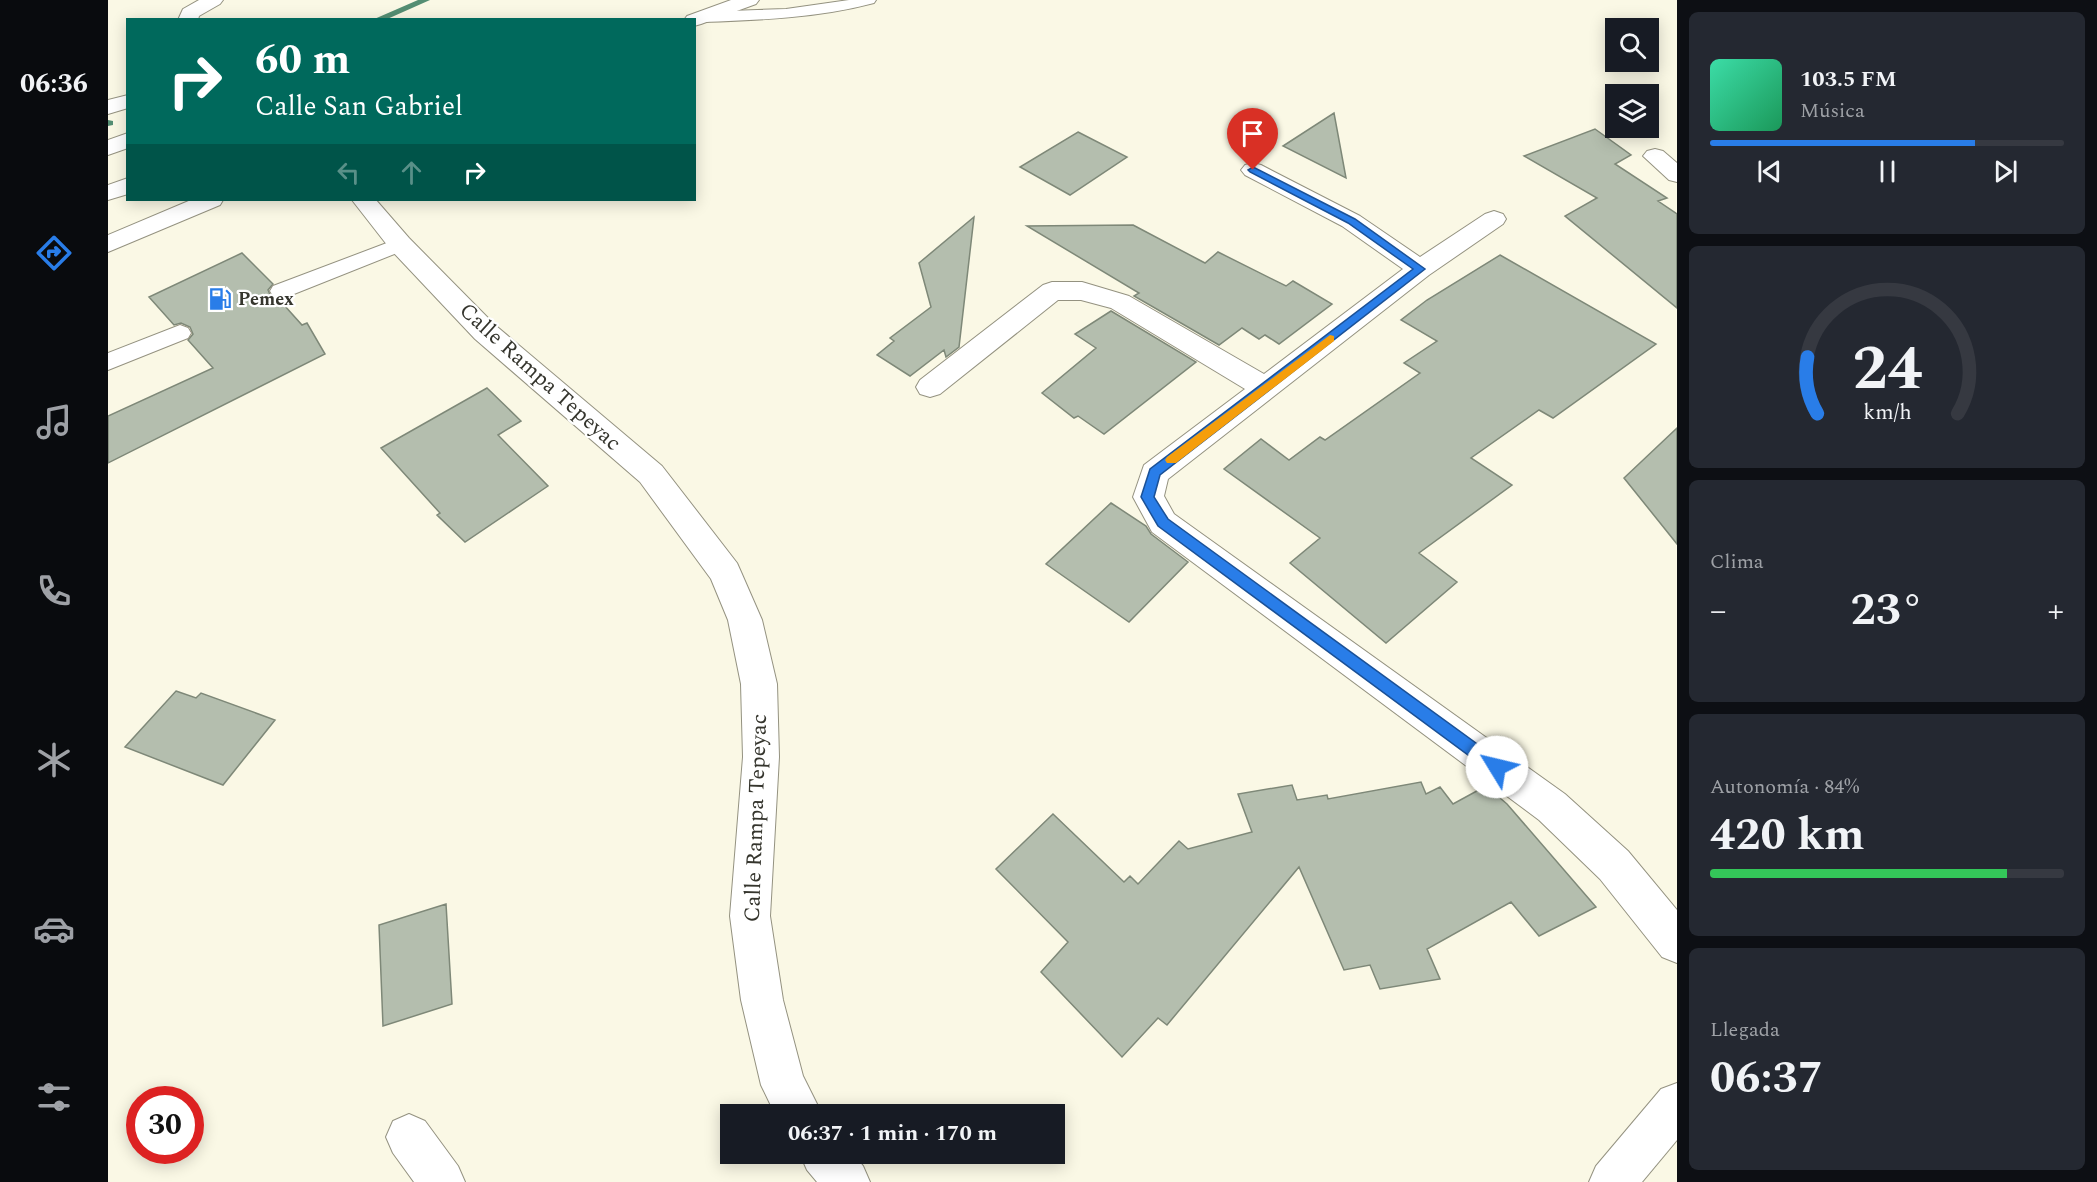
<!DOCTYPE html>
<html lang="es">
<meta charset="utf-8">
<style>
:root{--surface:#171b24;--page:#242831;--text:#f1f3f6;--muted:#9ea1a6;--line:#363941;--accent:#297de8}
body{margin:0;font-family:Spectral,serif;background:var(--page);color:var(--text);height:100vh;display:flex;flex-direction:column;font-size:22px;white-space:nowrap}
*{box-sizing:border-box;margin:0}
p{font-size:20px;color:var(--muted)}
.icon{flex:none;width:33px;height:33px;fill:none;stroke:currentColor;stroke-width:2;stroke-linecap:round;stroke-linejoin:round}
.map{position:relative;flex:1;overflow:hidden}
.drawer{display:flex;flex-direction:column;gap:12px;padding:12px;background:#0d0f14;width:420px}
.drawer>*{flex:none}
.hud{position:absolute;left:18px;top:18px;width:570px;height:183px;border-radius:0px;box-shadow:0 3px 15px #0003;background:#00695c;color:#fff;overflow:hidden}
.tools{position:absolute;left:1497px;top:18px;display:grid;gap:12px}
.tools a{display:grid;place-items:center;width:54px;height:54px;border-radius:0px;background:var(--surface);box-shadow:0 3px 15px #0003;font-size:30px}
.speed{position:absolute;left:18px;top:1086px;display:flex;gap:12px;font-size:30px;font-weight:700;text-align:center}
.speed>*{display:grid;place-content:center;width:78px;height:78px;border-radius:50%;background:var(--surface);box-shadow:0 3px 15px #0003;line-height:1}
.speed .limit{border:9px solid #d22;background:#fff;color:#111}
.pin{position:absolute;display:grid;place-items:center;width:51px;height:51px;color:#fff;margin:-62px -26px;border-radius:50% 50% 50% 0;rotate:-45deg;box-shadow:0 0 6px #0007}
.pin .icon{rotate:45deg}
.me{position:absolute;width:66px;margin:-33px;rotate:306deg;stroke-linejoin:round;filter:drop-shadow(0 0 4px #0008)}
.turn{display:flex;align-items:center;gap:21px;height:126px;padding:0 30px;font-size:27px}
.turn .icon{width:78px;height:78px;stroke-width:2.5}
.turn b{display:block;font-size:42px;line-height:51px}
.lanes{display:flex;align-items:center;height:57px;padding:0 30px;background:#0003;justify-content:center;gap:30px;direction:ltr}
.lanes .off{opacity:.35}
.big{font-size:45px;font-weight:700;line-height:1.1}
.drawer .card{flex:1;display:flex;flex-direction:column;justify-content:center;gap:9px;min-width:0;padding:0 21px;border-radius:9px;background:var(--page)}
.drawer .dial{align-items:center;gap:0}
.dial svg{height:156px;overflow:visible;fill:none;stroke:var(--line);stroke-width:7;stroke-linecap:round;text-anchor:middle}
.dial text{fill:var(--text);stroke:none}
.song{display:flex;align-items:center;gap:18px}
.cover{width:72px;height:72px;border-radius:9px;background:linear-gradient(135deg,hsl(160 70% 55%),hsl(150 70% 35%))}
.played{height:6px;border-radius:3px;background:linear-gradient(90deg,var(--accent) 75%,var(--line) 75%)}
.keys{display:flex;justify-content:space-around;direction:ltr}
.heat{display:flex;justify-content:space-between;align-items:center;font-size:33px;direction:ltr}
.charge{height:9px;border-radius:4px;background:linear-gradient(90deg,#34c759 84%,var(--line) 0)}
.trip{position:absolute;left:612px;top:1104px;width:345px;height:60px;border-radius:0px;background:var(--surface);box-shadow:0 3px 15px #0003;font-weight:700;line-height:60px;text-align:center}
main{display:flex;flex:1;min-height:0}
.tabs{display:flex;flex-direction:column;width:108px;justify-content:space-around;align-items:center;background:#090b0e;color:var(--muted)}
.tabs .icon{width:42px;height:42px}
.tabs .on{color:var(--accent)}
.tabs b{font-size:27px;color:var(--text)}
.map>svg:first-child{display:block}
</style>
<main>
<nav class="tabs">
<b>06:36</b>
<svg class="icon on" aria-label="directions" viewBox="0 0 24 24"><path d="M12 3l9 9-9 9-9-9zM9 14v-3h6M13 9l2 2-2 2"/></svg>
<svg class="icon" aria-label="music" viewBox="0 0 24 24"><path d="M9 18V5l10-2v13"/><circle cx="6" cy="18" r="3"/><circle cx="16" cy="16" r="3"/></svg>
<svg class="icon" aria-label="phone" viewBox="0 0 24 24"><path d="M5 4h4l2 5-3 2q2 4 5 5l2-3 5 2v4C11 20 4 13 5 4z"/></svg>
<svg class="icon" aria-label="climate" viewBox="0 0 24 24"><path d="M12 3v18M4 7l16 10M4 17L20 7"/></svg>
<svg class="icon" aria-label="car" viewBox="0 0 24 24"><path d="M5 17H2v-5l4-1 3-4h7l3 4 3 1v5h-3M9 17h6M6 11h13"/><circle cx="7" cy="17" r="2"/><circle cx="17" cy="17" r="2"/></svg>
<svg class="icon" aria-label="filters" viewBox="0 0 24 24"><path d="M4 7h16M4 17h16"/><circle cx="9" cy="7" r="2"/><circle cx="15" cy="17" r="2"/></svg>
</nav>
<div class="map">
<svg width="1569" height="1182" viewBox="0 0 1569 1182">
<rect width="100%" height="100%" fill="#faf8e5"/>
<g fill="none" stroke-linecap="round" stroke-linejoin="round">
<!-- stream -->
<path fill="#548e73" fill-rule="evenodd" d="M310,0H322L277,20H264Z
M0,120L5,121V125L0,126Z"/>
</g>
<!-- building -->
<path fill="#b4beae" stroke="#7e8878" stroke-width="1.5" d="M1226,113L1238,178L1175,146Z
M1487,129L1523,155L1507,164L1559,198L1550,201L1569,214V308L1457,216L1489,198L1416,156Z
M970,132L1019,157L962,195L912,167Z
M866,217L851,347L838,357L836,350L802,376L769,355L786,341L782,338L823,307L811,263Z
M1025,225L1097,263L1110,252L1178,286L1185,281L1224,304L1171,344L1157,335L1151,339L1134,328L1111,345L1026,296L1031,293L919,226Z
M134,253L165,284L160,290L163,297L172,300L180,299L183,302L176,305L194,325L199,323L217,354L0,463V416L105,368L80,340L85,334L82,327L73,323L66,325L41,297Z
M1392,255L1548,344L1445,418L1431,410L1363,458L1404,485L1311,553L1349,582L1278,643L1182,563L1212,538L1116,469L1153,439L1181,460L1212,437L1217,440L1312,373L1296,363L1329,341L1293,320L1319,300Z
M1003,311L1088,362L996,434L970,416L966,418L934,393L988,348L967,334Z
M379,388L413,421L390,435L440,486L357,542L329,515L332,513L273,448Z
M1569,428V544L1516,478Z
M1003,503L1038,526L1043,534L1080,562L1021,622L938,564Z
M68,691L88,698L93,693L167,720L115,785L17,747Z
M1313,782L1318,794L1332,787L1345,804L1378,786L1399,804L1488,907L1431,936L1403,902L1319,949L1332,979L1272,989L1262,965L1236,970L1191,867L1059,1025L1050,1018L1014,1057L933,972L960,942L888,869L945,814L1016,882L1022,876L1030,884L1071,841L1080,849L1144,832L1130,794L1184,785L1189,800L1219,795L1220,799Z
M338,904L344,1004L275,1026L271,925Z"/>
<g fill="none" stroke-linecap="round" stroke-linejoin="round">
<!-- service casing -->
<g stroke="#949280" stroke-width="2">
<path id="service" d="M741,0H768L766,3C709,18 653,20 595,22L587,17L595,12L678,9Z
M292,238L299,239L302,244L299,249L181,296L173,298L165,296L162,291L165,286Z
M72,325L80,328L83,333L80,338L0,370V353Z"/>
</g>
<!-- minor casing -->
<g stroke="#949280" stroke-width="2">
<path id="minor" d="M91,0H115L112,4L91,16L90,20H70L75,9Z
M20,95V108L0,114V100Z
M20,133V148L0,155V140Z
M1547,149L1555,151L1569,163V182L1561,180L1535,156L1539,151Z
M1145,163L1153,165L1252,216L1312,257L1377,214L1386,211L1395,214L1398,219L1395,224L1321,275L1060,479L1056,496L1066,514L1457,794L1520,851L1569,910V963L1554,957L1492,879L1431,820L1044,532L1025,497L1036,465L1137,389L1003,308L973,300H950L832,394L822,397L812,394L808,387L812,380L935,285L944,282H974L1021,296L1156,374L1295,269L1234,226L1137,175L1133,170L1137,165Z
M20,178V194L0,200V185Z
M301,1114L317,1121L350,1166L357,1182H306L285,1153L278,1137L285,1121Z"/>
</g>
<!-- tertiary casing -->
<g stroke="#949280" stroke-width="2">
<path id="tertiary" d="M1569,1083V1140L1534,1182H1481L1488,1166L1553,1089Z"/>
</g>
<!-- secondary casing -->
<g stroke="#949280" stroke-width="2">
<path id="secondary" d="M244,200H268L301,238L387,325L554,466L629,563L633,572L654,620L669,684L671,757L662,916L675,1000L695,1076L714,1114H667L653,1085L633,1000L622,916L635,757L633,684L620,620L603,579L532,482L367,339L283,250Z
M692,1154H745L755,1166L762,1182H709L699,1170Z"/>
</g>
<!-- primary casing -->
<g stroke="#949280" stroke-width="2">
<path id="primary" d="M623,0H651L648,4L593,24L586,26V20H576L579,16Z
M83,200H115L112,205L0,252V235Z"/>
</g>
<!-- service -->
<use href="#service" fill="#fff" fill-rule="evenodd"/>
<!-- minor -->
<use href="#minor" fill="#fff" fill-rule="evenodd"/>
<!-- tertiary -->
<use href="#tertiary" fill="#fff" fill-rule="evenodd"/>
<!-- secondary -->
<use href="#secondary" fill="#fff" fill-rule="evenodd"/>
<!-- primary -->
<use href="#primary" fill="#fff" fill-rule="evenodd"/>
</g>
<!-- route -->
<path fill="#297de8" stroke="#1b5197" stroke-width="1.5" d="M1145,167L1247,219L1317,269L1052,475L1046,497L1060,519L1394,762L1396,767L1394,772L1389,774L1383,772L1050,526L1033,497L1042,469L1305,269L1240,223L1142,172L1140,170Z"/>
<!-- slow -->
<path fill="#f59e0b" d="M1222,335L1226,336V341L1068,463H1059L1057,460L1059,457Z"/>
<!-- icons -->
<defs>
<g id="fuel-bare" transform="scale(1.8)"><path d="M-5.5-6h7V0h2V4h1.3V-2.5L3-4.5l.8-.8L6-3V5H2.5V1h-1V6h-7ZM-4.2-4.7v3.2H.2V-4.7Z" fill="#297de8" stroke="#fff" stroke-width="2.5" paint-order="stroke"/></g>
</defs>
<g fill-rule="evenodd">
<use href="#fuel-bare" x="112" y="299"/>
</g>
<g text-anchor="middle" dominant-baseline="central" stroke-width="4.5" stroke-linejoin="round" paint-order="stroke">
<!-- far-poi labels -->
<g font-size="18" font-weight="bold" fill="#35352d" stroke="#fff" text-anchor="start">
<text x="130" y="299">Pemex</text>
</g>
<!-- street labels -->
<g font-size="22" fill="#35352d" stroke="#fff">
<text transform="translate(432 377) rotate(42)">Calle Rampa Tepeyac</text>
<text transform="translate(648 818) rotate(-88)">Calle Rampa Tepeyac</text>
</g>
</g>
</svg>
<div class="tools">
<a><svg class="icon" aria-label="search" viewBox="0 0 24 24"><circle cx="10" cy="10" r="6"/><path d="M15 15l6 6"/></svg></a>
<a><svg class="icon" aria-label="layers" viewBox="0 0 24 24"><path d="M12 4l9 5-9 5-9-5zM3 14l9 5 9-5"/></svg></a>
</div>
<div class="speed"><div class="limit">30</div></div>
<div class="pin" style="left:1145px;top:170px;background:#d93025"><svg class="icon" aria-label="arrive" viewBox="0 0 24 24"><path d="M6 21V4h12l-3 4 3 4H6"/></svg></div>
<svg class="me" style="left:1389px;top:767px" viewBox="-20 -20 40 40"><circle r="19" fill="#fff"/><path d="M0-13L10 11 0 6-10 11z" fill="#297de8"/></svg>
<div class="trip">06:37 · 1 min · 170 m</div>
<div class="hud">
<div class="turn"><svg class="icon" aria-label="right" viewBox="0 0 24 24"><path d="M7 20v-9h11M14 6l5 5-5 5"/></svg><div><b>60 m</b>Calle San Gabriel</div></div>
<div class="lanes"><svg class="icon off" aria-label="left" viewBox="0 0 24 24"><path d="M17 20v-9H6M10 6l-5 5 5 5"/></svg><svg class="icon off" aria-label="ahead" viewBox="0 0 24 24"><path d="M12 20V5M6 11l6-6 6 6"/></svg><svg class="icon" aria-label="right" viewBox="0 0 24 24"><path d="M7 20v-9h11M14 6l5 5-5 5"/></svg></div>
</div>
</div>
<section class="drawer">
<div class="card">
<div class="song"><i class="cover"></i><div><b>103.5 FM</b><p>Música</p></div></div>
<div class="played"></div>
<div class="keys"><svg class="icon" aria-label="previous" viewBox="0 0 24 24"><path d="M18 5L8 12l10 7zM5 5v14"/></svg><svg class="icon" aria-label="pause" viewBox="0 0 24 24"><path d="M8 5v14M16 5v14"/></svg><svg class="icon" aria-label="next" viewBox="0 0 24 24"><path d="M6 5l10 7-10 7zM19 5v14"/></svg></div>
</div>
<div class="card dial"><svg viewBox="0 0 100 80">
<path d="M14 69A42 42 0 1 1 86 69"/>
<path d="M14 69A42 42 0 0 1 9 40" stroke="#297de8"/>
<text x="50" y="56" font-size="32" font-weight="700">24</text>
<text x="50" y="72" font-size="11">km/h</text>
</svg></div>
<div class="card"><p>Clima</p>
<div class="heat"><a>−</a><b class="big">23°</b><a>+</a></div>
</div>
<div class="card"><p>Autonomía · 84%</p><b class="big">420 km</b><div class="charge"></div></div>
<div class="card"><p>Llegada</p><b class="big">06:37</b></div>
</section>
</main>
